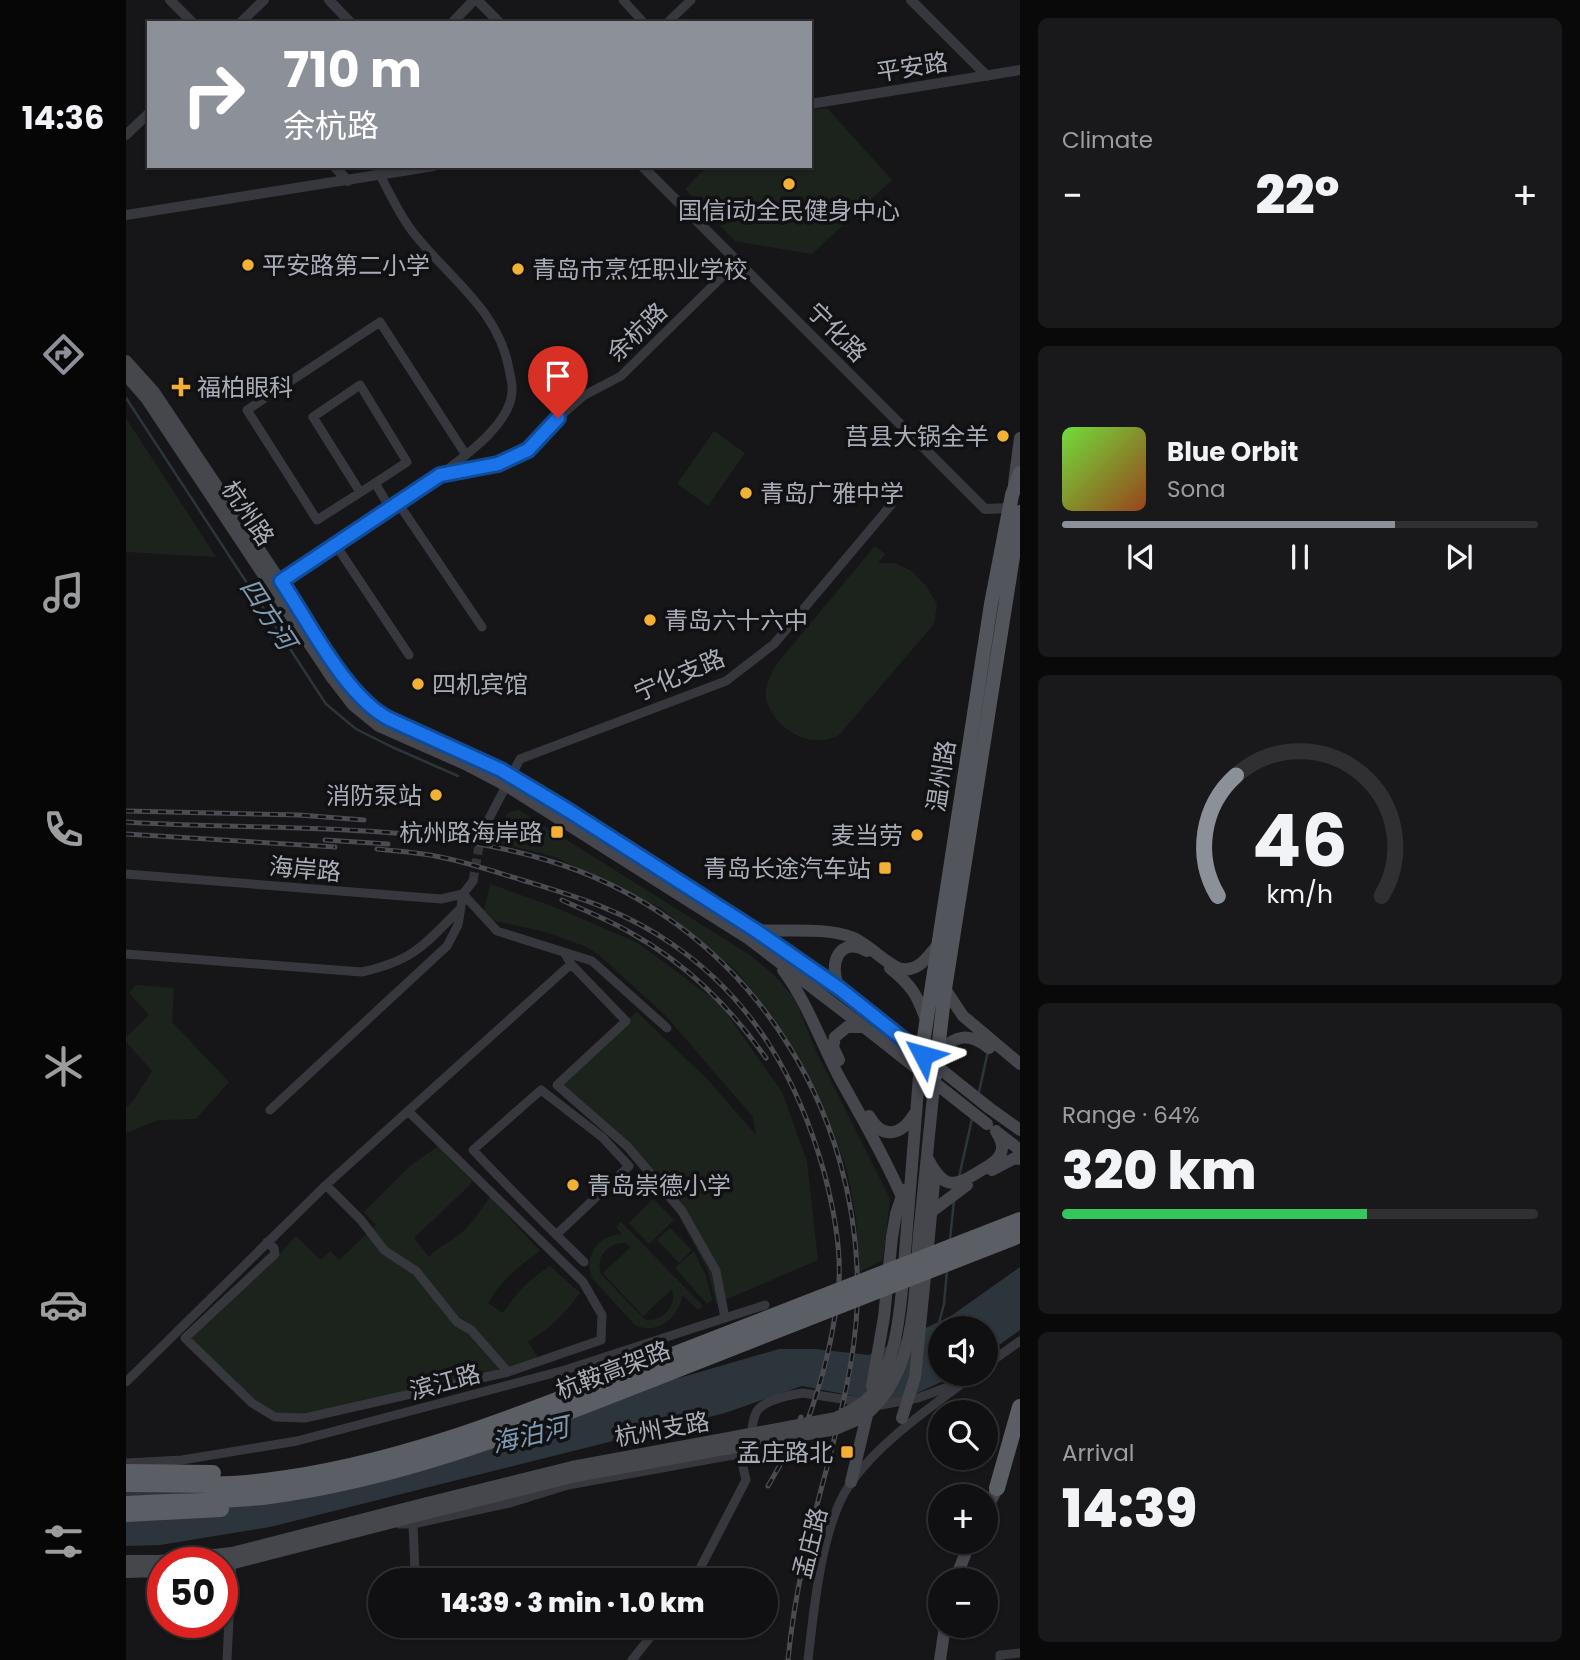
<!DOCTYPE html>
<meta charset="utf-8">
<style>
:root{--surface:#101012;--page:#19191b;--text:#f1f3f6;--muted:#9c9d9f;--line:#303032;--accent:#8c9099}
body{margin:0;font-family:Poppins,"Noto Sans SC",sans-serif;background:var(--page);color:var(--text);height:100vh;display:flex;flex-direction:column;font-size:26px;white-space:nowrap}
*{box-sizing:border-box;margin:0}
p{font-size:23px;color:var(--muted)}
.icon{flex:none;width:38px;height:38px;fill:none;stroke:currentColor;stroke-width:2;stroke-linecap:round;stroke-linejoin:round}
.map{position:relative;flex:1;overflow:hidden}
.panel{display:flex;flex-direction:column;gap:18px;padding:18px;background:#09090a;width:560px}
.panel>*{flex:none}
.hud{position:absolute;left:21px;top:21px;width:665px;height:147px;border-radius:0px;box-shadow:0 2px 5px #0004,0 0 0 2px var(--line);background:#8c9099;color:#fff;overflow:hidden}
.tools{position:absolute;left:802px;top:1316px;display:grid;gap:14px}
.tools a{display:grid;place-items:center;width:70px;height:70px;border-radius:50%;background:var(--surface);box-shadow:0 2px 5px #0004,0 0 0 2px var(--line);font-size:35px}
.speed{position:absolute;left:21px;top:1547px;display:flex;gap:14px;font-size:35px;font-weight:700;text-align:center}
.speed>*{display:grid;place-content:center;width:91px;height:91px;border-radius:50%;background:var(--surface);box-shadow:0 2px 5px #0004,0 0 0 2px var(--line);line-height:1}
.speed .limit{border:10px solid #d22;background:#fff;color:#111}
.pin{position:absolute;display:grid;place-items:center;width:60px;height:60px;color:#fff;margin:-72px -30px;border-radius:50% 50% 50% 0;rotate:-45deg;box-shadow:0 0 7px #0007}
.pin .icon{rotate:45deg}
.me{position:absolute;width:77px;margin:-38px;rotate:309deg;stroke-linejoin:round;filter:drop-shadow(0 0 5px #0008)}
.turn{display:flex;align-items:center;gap:24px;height:147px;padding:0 21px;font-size:32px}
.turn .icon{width:91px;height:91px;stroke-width:2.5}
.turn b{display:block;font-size:49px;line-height:60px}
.big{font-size:52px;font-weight:800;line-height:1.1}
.panel .widget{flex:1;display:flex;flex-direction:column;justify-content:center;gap:10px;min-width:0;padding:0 24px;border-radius:10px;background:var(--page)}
.panel .dial{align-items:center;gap:0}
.dial svg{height:182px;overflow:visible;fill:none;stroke:var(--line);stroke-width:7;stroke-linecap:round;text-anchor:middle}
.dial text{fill:var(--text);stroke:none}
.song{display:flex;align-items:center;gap:21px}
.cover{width:84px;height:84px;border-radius:10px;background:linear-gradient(135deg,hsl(100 70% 55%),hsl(20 70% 35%))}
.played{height:7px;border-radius:4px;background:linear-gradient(90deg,var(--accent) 70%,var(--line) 70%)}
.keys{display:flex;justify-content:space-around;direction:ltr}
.heat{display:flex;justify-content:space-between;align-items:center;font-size:38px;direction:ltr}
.charge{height:10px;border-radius:5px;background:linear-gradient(90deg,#34c759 64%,var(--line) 0)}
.trip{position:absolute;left:242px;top:1568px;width:410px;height:70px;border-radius:35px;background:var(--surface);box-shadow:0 2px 5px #0004,0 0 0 2px var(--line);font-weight:800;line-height:70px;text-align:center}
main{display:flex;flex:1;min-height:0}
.tab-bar{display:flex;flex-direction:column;width:126px;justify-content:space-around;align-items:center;background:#060607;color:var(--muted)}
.tab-bar .icon{width:49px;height:49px}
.tab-bar .on{color:var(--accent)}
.tab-bar b{font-size:32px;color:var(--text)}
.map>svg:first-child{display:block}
</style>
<main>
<nav class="tab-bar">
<b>14:36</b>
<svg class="icon on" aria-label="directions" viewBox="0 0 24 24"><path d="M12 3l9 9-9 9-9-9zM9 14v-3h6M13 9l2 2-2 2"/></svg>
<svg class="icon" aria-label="music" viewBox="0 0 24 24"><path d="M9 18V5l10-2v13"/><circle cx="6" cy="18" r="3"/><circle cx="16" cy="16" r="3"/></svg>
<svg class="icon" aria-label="phone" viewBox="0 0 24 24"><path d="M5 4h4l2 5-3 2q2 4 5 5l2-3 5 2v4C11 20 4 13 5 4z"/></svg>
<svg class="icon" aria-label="climate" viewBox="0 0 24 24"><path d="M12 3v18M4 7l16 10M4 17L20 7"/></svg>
<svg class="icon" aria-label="car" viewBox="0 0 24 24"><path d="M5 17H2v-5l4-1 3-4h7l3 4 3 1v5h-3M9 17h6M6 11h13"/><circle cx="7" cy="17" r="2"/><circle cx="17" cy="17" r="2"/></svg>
<svg class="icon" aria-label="filters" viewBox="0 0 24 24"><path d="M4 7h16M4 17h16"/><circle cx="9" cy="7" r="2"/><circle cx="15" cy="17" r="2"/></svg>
</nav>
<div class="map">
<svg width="894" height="1660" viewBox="0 0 894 1660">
<rect width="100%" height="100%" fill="#161618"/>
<!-- green -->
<path fill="#1c231d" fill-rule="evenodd" d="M701,108L766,180L686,254L609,241L559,189L582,166H684V110Z
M0,418L90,557L0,552Z
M588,431L619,453L582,506L551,484Z
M749,546L759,554L752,563H769L787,572L800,586L811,604L808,624L713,735C708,737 702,740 697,740C672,743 645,722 640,698C638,687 645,676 649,666Z
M393,810L624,955L649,976L669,999L689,1049L764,1199L757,1260L733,1272L730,1217L721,1170L707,1132L677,1066L644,1015L610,970L535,908L429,857L363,840L383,812Z
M364,884L426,906L512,943L594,1004L656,1092L681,1161L692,1260L590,1304L582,1271L553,1216L500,1152L431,1085L511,1012L582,1080L630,1135L627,1117L539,1015L473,955L461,947L419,932L369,921L358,910Z
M10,985L48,988L46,1022L103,1082L70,1119L33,1120L0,1133V1108L8,1100L26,1071L0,1042V1037L23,1015L3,993Z
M312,1146L347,1182L288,1238L303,1257C312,1247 324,1242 335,1233C347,1223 355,1209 364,1197L414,1251C393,1266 375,1280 362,1303L377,1313C391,1292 404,1279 424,1266L454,1293C439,1314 424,1328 402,1342L413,1359L315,1386L179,1418L149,1417L126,1403L62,1338L140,1255L147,1261L170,1236L195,1260L204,1251L213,1260L250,1225L238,1212L284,1166Z
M527,1199L548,1220L523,1244L503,1223Z
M495,1222L577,1306L572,1310L556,1295C554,1317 531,1336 509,1325L465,1277C459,1253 472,1236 496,1234L490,1227ZM499,1243L505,1247L477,1273L517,1316L545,1290L543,1286C556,1301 536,1325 518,1319L475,1274C469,1257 482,1243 499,1243Z
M544,1228L566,1250L553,1263L531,1240Z
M568,1251L580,1276L586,1300L581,1304L549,1268Z"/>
<!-- water -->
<path fill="#2c353c" d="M894,1267V1330L859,1355V1328H814V1374H832L785,1396L759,1402L676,1386L599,1413L144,1527L34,1545L0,1546V1492L6,1490L209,1466L560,1376L653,1349H689L743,1355L825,1316Z"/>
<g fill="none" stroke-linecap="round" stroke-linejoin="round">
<!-- stream -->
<path stroke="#2c353c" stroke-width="2.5" d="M0,398L200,704L230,729L266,747L332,776
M853,1092L862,1051
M833,1177L846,1119
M824,1239L828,1201
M813,1323L818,1304L821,1270"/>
<!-- minor-tunnel -->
<path stroke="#333438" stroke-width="9" stroke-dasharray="9 4.5" stroke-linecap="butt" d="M347,881L355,834"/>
<!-- minor -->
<path stroke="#37383d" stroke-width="9" d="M497,0L518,23
M541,23L565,0
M254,175C264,194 273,214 286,231C321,277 372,308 383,369C384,376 387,384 386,391C385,424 339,456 315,474
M234,492L187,417L234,385L281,462L249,483
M272,503L356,627
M264,508L249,483L191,520L121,410L254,322L340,455
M209,544L283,655
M150,584L314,475L372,464L402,451L432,418L457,396L495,376L611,262
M355,834L394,759L600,681L648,644L765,505
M0,874L315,899L337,894L347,881
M337,894L371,931L466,961L541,1028
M438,952L445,964L500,1021L431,1085L502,1147L556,1211L590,1271L599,1318
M0,954L236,972C289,960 298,945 335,908
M144,1110L321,946L332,925L337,894
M200,1185L235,1220L258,1250L290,1271L331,1322L345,1330L382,1372
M430,1235L503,1166L476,1137L415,1090L347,1150C383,1188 420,1225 458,1262
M141,1242L148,1248L149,1254L59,1338L126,1403L149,1417L179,1418L382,1372L475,1340L476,1315L457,1282L282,1111
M859,1366L894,1341
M0,1382L200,1185L445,964
M0,1463L56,1460L171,1441L439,1370L639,1305
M273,1524H287L384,1503L442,1485L618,1453C624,1447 624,1441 625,1433C627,1426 627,1417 631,1411C639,1400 664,1395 677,1393L755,1405L792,1398L841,1380
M287,1524L289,1572
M568,1580L620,1480L614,1454
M101,1660L106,1560
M506,1660L533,1626
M682,1660C688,1609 695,1526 724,1484C754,1441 808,1405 849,1374
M874,1660V1655L894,1653"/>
<!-- tertiary -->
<path stroke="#37383d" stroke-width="10" d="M44,0L67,23
M203,0L225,23
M351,0L374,23
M785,0L861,76
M114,23L138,0
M326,23L348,0
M684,104L894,70
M0,135L23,113
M208,166L222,181
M516,166L859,509L884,508
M0,215L308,166"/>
<!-- secondary -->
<path stroke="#45474d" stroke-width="12" d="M0,361L28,392L213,669L235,698L259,717L344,754L386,776L629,930L714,989L753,1020
M0,375L20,398L204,675L227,705L253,726L339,764L381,786L623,939L747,1034
M888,483L894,438
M632,930C660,932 699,927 725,937C742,943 763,967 776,969C793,972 802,956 811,946
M764,968C785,985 791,994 800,1020
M657,970C681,1002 694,1040 712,1075C734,1115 757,1153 775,1195
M714,989C701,965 713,935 741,951
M819,989L837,1016L894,1064
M812,1052C830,1035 843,1032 863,1048
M713,1060L707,1047L709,1037L721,1027H736
M862,1107L894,1130
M743,1116C757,1141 776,1135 789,1113
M872,1133L894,1150
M802,1159C818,1189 827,1188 854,1171C862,1166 872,1162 875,1153C878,1145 874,1138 870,1131
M866,1170L889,1158L894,1159
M805,1212L841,1185
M793,1235L809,1076
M803,1236L809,1172
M766,1237L770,1214L778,1190
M780,1240L794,1064
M859,1512L875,1481
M0,1561H33L106,1553L301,1503
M96,1566L302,1513
M0,1572L37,1571
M829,1580L844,1542
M814,1660L819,1626"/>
<!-- primary -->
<path stroke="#53555c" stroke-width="14" d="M794,1063L865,604L886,495L894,473
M809,1076L819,989L894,512"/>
<!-- trunk -->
<path stroke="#5b5e65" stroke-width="16" d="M0,1472L87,1473
M0,1484C46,1484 93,1487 139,1481C273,1465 396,1414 521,1365
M871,1488L894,1407
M0,1504C48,1501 97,1502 144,1496C279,1478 401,1429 527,1379
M0,1514L95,1509"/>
<!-- rail casing -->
<g stroke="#4a4c52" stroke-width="5">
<path id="rail" d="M0,811L173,815L238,820
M0,822C137,831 285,820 417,859C616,916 740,1106 731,1309C728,1365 714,1417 700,1471C683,1534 668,1596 662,1660
M0,834L209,847
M199,840L262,844
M251,849C269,851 286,852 304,855C335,860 366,871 396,880C451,897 497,910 546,944C627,999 672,1079 698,1172C707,1206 715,1245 713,1281C709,1333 696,1383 678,1430
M436,900C459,911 483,920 505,933C561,964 603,1006 640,1058
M642,1486L658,1458L675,1417"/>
</g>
<!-- rail -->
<use href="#rail" stroke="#111113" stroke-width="2.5" stroke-dasharray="8" stroke-linecap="butt"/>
<!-- secondary-bridge -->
<path stroke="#45474d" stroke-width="12" d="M753,1020L862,1107
M747,1034L861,1124
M746,1386L758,1317L766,1237
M776,1418L789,1377L803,1236
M725,1482L742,1411
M301,1503L446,1467L710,1418C719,1413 731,1408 739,1401C775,1370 776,1285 780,1240
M302,1513L450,1476L710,1429C720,1424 735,1420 743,1412C791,1369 788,1294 793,1235"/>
<!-- trunk-bridge -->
<path stroke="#5b5e65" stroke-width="16" d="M521,1365L894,1220
M527,1379L894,1235"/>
</g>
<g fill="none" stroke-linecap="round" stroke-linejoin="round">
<!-- route casing -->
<g stroke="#114b97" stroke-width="18">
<path id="route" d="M432,418L402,450L372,464L314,475L155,581C183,622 219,696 263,719L375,770L443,811L629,930L714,989L797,1055"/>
</g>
<!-- route -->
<use href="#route" stroke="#1a73e8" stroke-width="12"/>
</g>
<!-- markers -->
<g fill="#f2b134" stroke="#111113" stroke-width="2.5">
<circle cx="663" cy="184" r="7"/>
<circle cx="122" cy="265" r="7"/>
<circle cx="392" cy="269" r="7"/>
<path d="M51.5 376.5h7v7h7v7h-7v7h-7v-7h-7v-7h7z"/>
<circle cx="877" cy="436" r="7"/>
<circle cx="620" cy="493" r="7"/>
<circle cx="524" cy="620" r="7"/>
<circle cx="292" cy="684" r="7"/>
<circle cx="310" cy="795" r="7"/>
<rect x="424" y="825" width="14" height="14" rx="3.5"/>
<circle cx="791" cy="835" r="7"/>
<rect x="752" y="861" width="14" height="14" rx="3.5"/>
<circle cx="447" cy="1185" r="7"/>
<rect x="714" y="1445" width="14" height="14" rx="3.5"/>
</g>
<g text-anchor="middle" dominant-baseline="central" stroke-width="7" stroke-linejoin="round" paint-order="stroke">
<!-- street labels -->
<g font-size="24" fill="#a8adb8" stroke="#111113">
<text transform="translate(786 67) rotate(-9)">平安路</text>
<text transform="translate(511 332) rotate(-44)">余杭路</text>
<text transform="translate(711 332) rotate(45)">宁化路</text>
<text transform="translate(122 513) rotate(56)">杭州路</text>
<text transform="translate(553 675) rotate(-23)">宁化支路</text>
<text transform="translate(815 776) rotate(-81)">温州路</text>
<text transform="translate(179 869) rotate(5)">海岸路</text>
<text transform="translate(487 1370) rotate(-21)">杭鞍高架路</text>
<text transform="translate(319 1382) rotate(-15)">滨江路</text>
<text transform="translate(536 1429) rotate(-10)">杭州支路</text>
<text transform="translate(684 1543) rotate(-76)">孟庄路</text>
</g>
<!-- poi labels -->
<g font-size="24" fill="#a8adb8" stroke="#111113" text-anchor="start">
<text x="663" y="210" text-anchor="middle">国信i动全民健身中心</text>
<text x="136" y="265">平安路第二小学</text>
<text x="406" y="269">青岛市烹饪职业学校</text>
<text x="71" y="387">福柏眼科</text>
<text x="863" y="436" text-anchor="end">莒县大锅全羊</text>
<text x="634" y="493">青岛广雅中学</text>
<text x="538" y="620">青岛六十六中</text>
<text x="306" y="684">四机宾馆</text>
<text x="296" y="795" text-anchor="end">消防泵站</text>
<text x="417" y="832" text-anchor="end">杭州路海岸路</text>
<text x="777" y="835" text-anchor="end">麦当劳</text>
<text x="745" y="868" text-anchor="end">青岛长途汽车站</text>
<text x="461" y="1185">青岛崇德小学</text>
<text x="707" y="1452" text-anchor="end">孟庄路北</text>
</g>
<!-- water labels -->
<g font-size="26" font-style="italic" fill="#7f9bb3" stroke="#111113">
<text transform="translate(142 614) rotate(57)">四方河</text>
<text transform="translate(404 1435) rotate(-13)">海泊河</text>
</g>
</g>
</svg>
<div class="tools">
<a><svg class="icon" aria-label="sound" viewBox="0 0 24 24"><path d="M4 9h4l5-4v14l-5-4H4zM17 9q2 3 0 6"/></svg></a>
<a><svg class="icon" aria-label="search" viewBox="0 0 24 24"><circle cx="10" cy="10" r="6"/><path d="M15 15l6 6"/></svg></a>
<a>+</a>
<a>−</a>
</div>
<div class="speed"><div class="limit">50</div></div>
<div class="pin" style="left:432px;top:418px;background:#d93025"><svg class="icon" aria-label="arrive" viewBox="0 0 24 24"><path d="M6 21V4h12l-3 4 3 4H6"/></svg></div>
<svg class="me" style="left:797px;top:1055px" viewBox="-20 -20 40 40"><path d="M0-17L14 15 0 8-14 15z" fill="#1a73e8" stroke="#fff" stroke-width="4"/></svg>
<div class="trip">14:39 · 3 min · 1.0 km</div>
<div class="hud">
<div class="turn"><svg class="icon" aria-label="right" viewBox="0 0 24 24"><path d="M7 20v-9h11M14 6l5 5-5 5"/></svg><div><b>710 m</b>余杭路</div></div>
</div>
</div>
<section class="panel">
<div class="widget"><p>Climate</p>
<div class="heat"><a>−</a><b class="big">22°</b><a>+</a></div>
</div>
<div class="widget">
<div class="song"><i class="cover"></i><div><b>Blue Orbit</b><p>Sona</p></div></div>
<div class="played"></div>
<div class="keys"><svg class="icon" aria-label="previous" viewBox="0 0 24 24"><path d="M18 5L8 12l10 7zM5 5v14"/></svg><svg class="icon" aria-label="pause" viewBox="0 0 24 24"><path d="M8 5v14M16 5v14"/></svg><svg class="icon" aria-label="next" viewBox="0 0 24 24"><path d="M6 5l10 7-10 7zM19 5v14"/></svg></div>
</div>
<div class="widget dial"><svg viewBox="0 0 100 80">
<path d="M14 69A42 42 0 1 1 86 69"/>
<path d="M14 69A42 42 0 0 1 22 16" stroke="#8c9099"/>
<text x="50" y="56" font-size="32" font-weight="700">46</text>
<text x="50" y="72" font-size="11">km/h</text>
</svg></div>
<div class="widget"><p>Range · 64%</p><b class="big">320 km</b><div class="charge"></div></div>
<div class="widget"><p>Arrival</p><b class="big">14:39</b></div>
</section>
</main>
